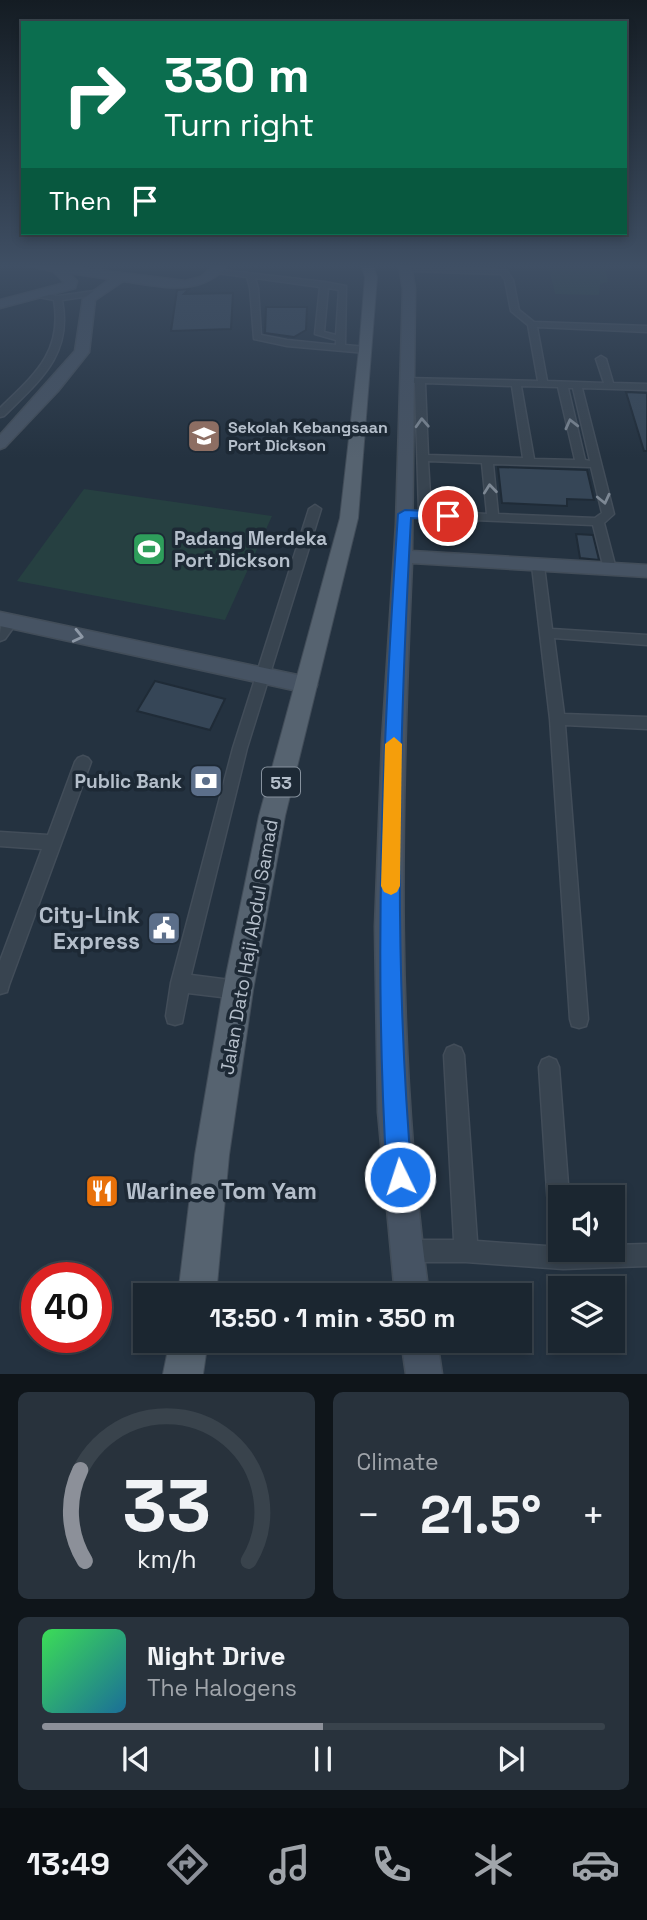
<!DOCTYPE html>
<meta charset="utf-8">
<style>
:root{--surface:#1b2630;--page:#28323c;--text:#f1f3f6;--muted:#a0a5ab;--line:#39434c;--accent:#8c9099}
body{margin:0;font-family:"Space Grotesk",sans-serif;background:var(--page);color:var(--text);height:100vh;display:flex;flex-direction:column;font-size:26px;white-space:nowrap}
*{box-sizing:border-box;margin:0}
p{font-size:23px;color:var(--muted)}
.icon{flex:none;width:38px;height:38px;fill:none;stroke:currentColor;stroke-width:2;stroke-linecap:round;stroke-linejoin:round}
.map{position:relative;height:1374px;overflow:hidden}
.sheet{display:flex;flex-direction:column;gap:18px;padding:18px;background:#0f151a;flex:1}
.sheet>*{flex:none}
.top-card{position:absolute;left:21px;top:21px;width:606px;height:214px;border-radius:0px;box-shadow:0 4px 10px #0003,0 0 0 2px var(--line);background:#0b6e4f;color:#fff;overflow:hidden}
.buttons{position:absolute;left:548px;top:1185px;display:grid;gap:14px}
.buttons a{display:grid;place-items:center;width:77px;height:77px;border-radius:0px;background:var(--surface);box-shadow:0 4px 10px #0003,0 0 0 2px var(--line);font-size:35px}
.speed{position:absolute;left:21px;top:1262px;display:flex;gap:14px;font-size:35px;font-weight:700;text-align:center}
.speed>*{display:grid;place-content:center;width:91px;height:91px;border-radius:50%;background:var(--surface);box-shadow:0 4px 10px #0003,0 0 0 2px var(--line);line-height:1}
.speed .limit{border:10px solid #d22;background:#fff;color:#111}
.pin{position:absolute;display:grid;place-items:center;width:60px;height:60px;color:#fff;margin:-30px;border:4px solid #fff;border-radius:50%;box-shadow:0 2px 7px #0007}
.me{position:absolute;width:77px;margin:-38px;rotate:356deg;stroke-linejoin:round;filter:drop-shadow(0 0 5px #0008)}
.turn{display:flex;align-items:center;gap:24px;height:147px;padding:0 28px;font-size:32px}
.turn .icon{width:91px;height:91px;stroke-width:2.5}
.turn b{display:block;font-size:49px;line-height:60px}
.then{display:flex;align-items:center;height:66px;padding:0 28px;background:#0003;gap:14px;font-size:26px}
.big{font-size:52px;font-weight:700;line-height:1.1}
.sheet .widget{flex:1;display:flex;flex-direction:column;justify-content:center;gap:10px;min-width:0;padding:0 24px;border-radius:10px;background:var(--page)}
.sheet .dial{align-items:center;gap:0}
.dial svg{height:182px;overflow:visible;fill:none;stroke:var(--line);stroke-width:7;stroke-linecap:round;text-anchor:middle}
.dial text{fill:var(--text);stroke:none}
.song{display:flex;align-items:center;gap:21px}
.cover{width:84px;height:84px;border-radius:10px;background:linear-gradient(135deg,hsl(130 70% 55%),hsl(200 70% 35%))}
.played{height:7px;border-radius:4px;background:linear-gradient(90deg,var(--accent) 50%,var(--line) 50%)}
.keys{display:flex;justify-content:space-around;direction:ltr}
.heat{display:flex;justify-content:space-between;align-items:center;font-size:38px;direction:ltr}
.sheet .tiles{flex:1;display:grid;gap:18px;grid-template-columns:1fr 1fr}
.widget:last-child{grid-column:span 2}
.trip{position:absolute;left:133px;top:1283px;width:399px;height:70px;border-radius:0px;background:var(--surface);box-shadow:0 4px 10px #0003,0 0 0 2px var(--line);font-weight:700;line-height:70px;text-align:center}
.menu{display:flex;height:112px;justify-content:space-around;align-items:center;background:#0b0f13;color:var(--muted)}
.menu .icon{width:49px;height:49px}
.menu .current{color:var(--accent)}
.menu b{font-size:32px;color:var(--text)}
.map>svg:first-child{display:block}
</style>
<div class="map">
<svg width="647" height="1374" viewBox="0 0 647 1374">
<rect width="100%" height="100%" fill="#243240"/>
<!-- green -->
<path fill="#264041" d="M548,265H605L608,282L600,284L599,295L555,294Z
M84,489L272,516L225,620L17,581Z"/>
<!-- building -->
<path fill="#364657" stroke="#1f2b37" stroke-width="2" d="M189,289L184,294L233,293L231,329L171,331L177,290Z
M266,307H307L306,330L294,337L265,333Z
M626,392L647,393V451H644Z
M498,467L587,470L594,500L567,499V506L502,503Z
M576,534L593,535L599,560L580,558Z
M155,681L225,699L210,730L137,711Z"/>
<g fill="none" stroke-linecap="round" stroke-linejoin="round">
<!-- street casing -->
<g stroke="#424d59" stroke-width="3">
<path id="street" d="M93,265H102L93,275H87L86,273Z
M404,267L506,270L513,280L519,310L534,322L647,326V332L537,327L547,381L604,383L596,359L601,356L606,359L613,383L647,384V390L582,388L614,514L604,523L616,569L614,572L610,573L604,569L593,525L401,517V511H419L415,383L404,382V378L538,381L528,325L511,311L505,280L501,274L407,271L403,269ZM425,383L512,386L523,458L428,455ZM521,386L558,387L575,460L534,459ZM568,388H573L590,461L585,460ZM428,461L482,463L487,514L431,511ZM493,464L591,467L602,513L595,518L498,514Z
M214,269L324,282L346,286L345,345L366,347L370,350L366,353L287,346L254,339L250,288L247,277L217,273L213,271ZM255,278L320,287L315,334L336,340V345L287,340L261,335L258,288ZM328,288L339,290L336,335L324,332Z
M94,291L98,293L97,295L62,300C73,355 39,381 4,416L0,417V408C34,375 63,352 54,300L34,296V292L58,296Z
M315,505L321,509L247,748L191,975L238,981L245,983L247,990L245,997L238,999L188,993L182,1023L175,1025L168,1023L166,1016L171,983L233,748L309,509Z
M538,562L544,566L552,629L647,635V645L554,638L564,714L647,717V729L565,725L588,1019L586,1026L579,1028L572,1026L570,1019L550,719L532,566Z
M11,616L18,621L5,639L0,641C0,631 0,620 11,616Z
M83,756L88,758L91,762L9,985L7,992L0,994V961L42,849L0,846V832L48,835L75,762L78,758Z
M454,1045L461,1048L464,1055L477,1241L560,1247V1250H612V1245L647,1244V1266L563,1269L466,1262H406L398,1259L395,1251L398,1243L406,1240H454L444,1055L447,1048Z
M549,1057L556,1060L559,1067L569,1197H560V1232L552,1229L549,1221L539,1067L542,1060Z"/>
</g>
<!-- secondary casing -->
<g stroke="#424d59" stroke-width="3">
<path id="secondary" d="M25,265H59L185,281L201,277L215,265H228C199,298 162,286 123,281L95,300L89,352L58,391L5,447L0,449V435L75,351L83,299L110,279L69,273L77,281L75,288L0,308V300L65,283L53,271Z
M399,265H411L415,289L412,551L647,565V577L412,563C401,809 395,1049 429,1295H395L378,1112L375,927L382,741L396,524L403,289Z
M0,612L307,677L314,679L317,685L314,691L307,693L0,626Z
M401,1340H437L442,1374H406Z"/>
</g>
<!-- primary casing -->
<g stroke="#424d59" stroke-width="2">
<path id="primary" d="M361,265H373L377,277L358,518L285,816L253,990L229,1155L216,1295H178L195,1155L223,990L259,816L340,518L359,350L365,277Z
M170,1340H208L203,1374H163Z"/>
</g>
<!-- street -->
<use href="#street" fill="#384450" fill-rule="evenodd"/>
<!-- secondary -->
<use href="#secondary" fill="#465363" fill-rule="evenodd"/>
<!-- primary -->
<use href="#primary" fill="#566370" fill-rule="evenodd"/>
</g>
<!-- one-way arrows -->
<defs><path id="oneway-chevron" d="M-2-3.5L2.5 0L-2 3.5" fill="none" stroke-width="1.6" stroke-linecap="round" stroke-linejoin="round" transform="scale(1.75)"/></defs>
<g stroke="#7d8894">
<use href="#oneway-chevron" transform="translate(422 423) rotate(-93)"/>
<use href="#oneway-chevron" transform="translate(571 424) rotate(-104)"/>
<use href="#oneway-chevron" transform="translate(490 489) rotate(-96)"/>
<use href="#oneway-chevron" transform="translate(604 499) rotate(77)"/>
</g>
<use stroke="#8e99a7" href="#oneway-chevron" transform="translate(78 636) rotate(13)"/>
<!-- sky -->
<linearGradient id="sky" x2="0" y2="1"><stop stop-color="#141c23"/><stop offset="0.58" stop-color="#3f4f64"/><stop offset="1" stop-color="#3f4f64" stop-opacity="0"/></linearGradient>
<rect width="647" height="458" fill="url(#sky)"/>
<!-- route -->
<path fill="#1a73e8" stroke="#114b97" stroke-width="2" d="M405,510L448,512L455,516L448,520L411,518C399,738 393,958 412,1177L408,1186L400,1189L391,1186L387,1177C373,956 383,735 398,514Z"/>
<!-- slow -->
<path fill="#f59e0b" d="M394,737L402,744L400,886L397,892L391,895L384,892L381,886L385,744Z"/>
<!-- icons -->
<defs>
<g id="school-square" transform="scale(1.75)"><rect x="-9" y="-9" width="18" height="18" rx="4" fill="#8d6e63" stroke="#1d2935"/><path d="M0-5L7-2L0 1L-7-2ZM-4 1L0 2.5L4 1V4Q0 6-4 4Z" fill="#fff"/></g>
<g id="stadium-square" transform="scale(1.75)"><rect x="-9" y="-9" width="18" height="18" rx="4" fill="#2e9e5b" stroke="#1d2935"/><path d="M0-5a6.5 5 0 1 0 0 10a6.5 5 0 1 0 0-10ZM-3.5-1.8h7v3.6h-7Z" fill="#fff"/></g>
<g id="bank-square" transform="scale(1.75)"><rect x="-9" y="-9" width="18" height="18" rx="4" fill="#5c6f8a" stroke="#1d2935"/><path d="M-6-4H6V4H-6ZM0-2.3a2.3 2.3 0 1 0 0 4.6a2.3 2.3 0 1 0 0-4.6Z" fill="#fff"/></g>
<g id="civic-square" transform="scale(1.75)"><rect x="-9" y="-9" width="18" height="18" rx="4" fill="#5c6f8a" stroke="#1d2935"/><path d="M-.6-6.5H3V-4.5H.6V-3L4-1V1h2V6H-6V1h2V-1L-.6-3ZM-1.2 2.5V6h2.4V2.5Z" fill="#fff"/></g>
<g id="restaurant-square" transform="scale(1.75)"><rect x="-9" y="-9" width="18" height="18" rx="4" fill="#e8710a" stroke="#1d2935"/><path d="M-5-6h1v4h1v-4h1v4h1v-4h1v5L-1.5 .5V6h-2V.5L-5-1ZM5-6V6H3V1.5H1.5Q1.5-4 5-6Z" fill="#fff"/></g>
</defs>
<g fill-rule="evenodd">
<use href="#school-square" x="204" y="436"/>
<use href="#stadium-square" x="149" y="549"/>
<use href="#bank-square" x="206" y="781"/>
<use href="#civic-square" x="164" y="928"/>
<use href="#restaurant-square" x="102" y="1191"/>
</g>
<g text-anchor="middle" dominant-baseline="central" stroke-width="7" stroke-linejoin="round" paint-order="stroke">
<!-- far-poi labels -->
<g font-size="16" font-weight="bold" fill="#b5bfcb" stroke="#1d2935" text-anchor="start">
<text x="228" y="427">Sekolah Kebangsaan<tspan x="228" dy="18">Port Dickson</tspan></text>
</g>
<!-- shield labels -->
<rect fill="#1d2935" stroke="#87929e" stroke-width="2" x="262" y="767.5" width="38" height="29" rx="5"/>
<g font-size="18" font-weight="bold" fill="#b5bfcb">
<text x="281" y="782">53</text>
</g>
<!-- poi labels -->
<g font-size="19" font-weight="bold" fill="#b5bfcb" stroke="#1d2935" text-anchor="start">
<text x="174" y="538">Padang Merdeka<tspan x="174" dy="22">Port Dickson</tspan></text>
<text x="182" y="781" text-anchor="end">Public Bank</text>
</g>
<!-- street labels -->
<g font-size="19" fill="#b5bfcb" stroke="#1d2935">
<text transform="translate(249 947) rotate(-80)">Jalan Dato Haji Abdul Samad</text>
</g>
<!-- near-poi labels -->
<g font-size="23" font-weight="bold" fill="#b5bfcb" stroke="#1d2935" text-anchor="end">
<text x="140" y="915">City-Link<tspan x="140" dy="26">Express</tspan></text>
<text x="126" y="1191" text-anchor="start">Warinee Tom Yam</text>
</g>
</g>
</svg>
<div class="buttons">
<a><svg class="icon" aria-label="sound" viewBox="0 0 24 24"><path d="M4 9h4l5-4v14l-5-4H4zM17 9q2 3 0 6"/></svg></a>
<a><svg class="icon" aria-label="layers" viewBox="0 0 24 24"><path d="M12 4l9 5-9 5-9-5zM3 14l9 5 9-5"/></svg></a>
</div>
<div class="speed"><div class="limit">40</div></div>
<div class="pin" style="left:448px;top:516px;background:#d93025"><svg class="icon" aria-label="arrive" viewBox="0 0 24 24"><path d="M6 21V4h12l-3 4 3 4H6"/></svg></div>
<svg class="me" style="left:400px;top:1177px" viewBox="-20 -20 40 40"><circle r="17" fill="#1a73e8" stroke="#fff" stroke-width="3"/><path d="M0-11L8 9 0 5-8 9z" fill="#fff"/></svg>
<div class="trip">13:50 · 1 min · 350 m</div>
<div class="top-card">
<div class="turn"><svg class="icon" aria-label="right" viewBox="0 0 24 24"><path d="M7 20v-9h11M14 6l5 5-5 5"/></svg><div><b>330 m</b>Turn right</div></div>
<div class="then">Then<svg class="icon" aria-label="arrive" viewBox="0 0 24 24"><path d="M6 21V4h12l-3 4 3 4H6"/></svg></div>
</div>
</div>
<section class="sheet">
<div class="tiles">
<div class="widget dial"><svg viewBox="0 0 100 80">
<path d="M14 69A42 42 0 1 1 86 69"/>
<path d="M14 69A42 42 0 0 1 12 29" stroke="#8c9099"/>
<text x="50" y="56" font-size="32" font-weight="700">33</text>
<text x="50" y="72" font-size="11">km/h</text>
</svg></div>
<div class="widget"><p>Climate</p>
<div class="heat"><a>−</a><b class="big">21.5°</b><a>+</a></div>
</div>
<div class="widget">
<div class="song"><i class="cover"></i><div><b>Night Drive</b><p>The Halogens</p></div></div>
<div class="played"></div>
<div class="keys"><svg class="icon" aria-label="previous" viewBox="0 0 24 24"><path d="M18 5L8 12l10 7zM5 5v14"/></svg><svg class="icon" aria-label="pause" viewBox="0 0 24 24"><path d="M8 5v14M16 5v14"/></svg><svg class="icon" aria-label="next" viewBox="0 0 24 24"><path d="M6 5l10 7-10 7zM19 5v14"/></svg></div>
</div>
</div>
</section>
<nav class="menu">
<b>13:49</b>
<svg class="icon current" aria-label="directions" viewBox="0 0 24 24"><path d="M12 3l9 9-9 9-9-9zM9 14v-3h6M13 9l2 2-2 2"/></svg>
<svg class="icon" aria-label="music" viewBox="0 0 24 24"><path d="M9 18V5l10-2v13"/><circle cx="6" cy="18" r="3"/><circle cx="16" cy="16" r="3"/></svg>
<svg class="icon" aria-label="phone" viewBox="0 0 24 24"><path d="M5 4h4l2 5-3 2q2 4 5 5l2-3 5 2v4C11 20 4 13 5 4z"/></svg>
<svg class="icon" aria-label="climate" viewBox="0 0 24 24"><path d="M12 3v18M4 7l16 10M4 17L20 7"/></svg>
<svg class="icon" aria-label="car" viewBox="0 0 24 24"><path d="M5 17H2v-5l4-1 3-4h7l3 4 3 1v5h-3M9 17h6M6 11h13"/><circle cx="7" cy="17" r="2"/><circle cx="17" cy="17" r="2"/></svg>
</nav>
